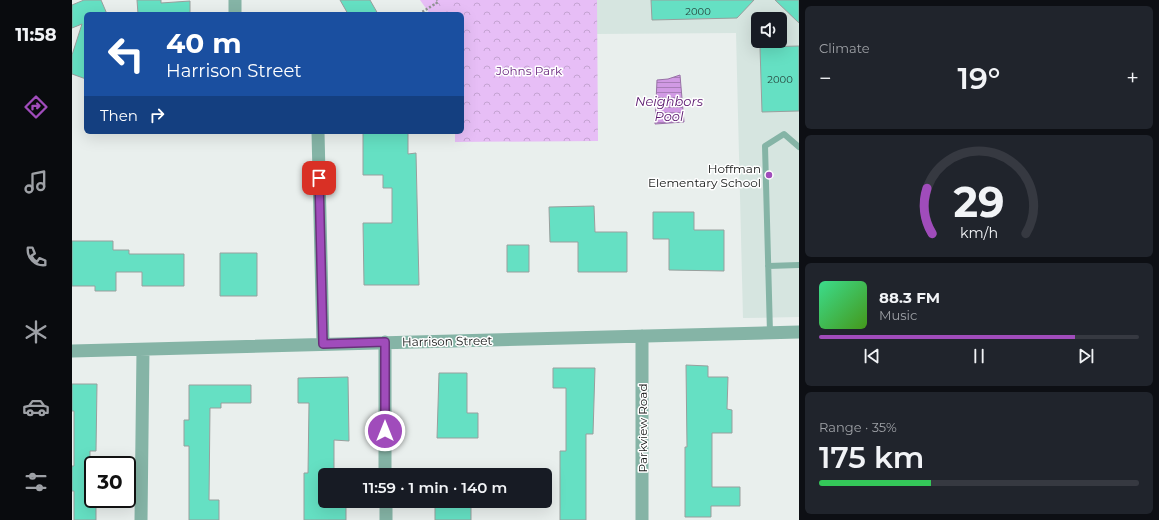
<!DOCTYPE html>
<meta charset="utf-8">
<style>
:root{--surface:#171b24;--page:#20242c;--text:#f1f3f6;--muted:#9ea1a6;--line:#363941;--accent:#a04cbb}
body{margin:0;font-family:Montserrat,sans-serif;background:var(--page);color:var(--text);height:100vh;display:flex;flex-direction:column;font-size:15px;white-space:nowrap}
*{box-sizing:border-box;margin:0}
p{font-size:13px;color:var(--muted)}
.icon{flex:none;width:22px;height:22px;fill:none;stroke:currentColor;stroke-width:2;stroke-linecap:round;stroke-linejoin:round}
.map{position:relative;flex:1;overflow:hidden}
.details{display:flex;flex-direction:column;gap:6px;padding:6px;background:#0d0f14;width:360px}
.details>*{flex:none}
.guide{position:absolute;left:12px;top:12px;width:380px;height:122px;border-radius:6px;box-shadow:0 4px 16px #0002;background:#1a4fa0;color:#fff;overflow:hidden}
.controls{position:absolute;left:679px;top:12px;display:grid;gap:8px}
.controls a{display:grid;place-items:center;width:36px;height:36px;border-radius:6px;background:var(--surface);box-shadow:0 4px 16px #0002;font-size:20px}
.speed{position:absolute;left:12px;top:456px;display:flex;gap:8px;font-size:20px;font-weight:700;text-align:center}
.speed>*{display:grid;place-content:center;width:52px;height:52px;border-radius:50%;background:var(--surface);box-shadow:0 4px 16px #0002;line-height:1}
.speed .limit{border:2px solid #111;border-radius:6px;background:#fff;color:#111}
.pin{position:absolute;display:grid;place-items:center;width:34px;height:34px;color:#fff;margin:-17px;border-radius:8px;box-shadow:0 2px 6px #0006}
.me{position:absolute;width:44px;margin:-22px;rotate:0deg;stroke-linejoin:round;filter:drop-shadow(0 0 3px #0008)}
.turn{display:flex;align-items:center;gap:14px;height:84px;padding:0 16px;font-size:18px}
.turn .icon{width:52px;height:52px;stroke-width:2.5}
.turn b{display:block;font-size:28px;line-height:34px}
.then{display:flex;align-items:center;height:38px;padding:0 16px;background:#0003;gap:8px;font-size:15px}
.big{font-size:30px;font-weight:600;line-height:1.1}
.details .tile{flex:1;display:flex;flex-direction:column;justify-content:center;gap:6px;min-width:0;padding:0 14px;border-radius:6px;background:var(--page)}
.details .dial{align-items:center;gap:0}
.dial svg{height:104px;overflow:visible;fill:none;stroke:var(--line);stroke-width:7;stroke-linecap:round;text-anchor:middle}
.dial text{fill:var(--text);stroke:none}
.song{display:flex;align-items:center;gap:12px}
.cover{width:48px;height:48px;border-radius:6px;background:linear-gradient(135deg,hsl(150 70% 55%),hsl(100 70% 35%))}
.played{height:4px;border-radius:2px;background:linear-gradient(90deg,var(--accent) 80%,var(--line) 80%)}
.keys{display:flex;justify-content:space-around;direction:ltr}
.heat{display:flex;justify-content:space-between;align-items:center;font-size:22px;direction:ltr}
.charge{height:6px;border-radius:3px;background:linear-gradient(90deg,#34c759 35%,var(--line) 0)}
.trip{position:absolute;left:246px;top:468px;width:234px;height:40px;border-radius:6px;background:var(--surface);box-shadow:0 4px 16px #0002;font-weight:600;line-height:40px;text-align:center}
main{display:flex;flex:1;min-height:0}
.menu{display:flex;flex-direction:column;width:72px;justify-content:space-around;align-items:center;background:#090b0e;color:var(--muted)}
.menu .icon{width:28px;height:28px}
.menu .active{color:var(--accent)}
.menu b{font-size:18px;color:var(--text)}
.map>svg:first-child{display:block}
</style>
<main>
<nav class="menu">
<b>11:58</b>
<svg class="icon active" aria-label="directions" viewBox="0 0 24 24"><path d="M12 3l9 9-9 9-9-9zM9 14v-3h6M13 9l2 2-2 2"/></svg>
<svg class="icon" aria-label="music" viewBox="0 0 24 24"><path d="M9 18V5l10-2v13"/><circle cx="6" cy="18" r="3"/><circle cx="16" cy="16" r="3"/></svg>
<svg class="icon" aria-label="phone" viewBox="0 0 24 24"><path d="M5 4h4l2 5-3 2q2 4 5 5l2-3 5 2v4C11 20 4 13 5 4z"/></svg>
<svg class="icon" aria-label="climate" viewBox="0 0 24 24"><path d="M12 3v18M4 7l16 10M4 17L20 7"/></svg>
<svg class="icon" aria-label="car" viewBox="0 0 24 24"><path d="M5 17H2v-5l4-1 3-4h7l3 4 3 1v5h-3M9 17h6M6 11h13"/><circle cx="7" cy="17" r="2"/><circle cx="17" cy="17" r="2"/></svg>
<svg class="icon" aria-label="filters" viewBox="0 0 24 24"><path d="M4 7h16M4 17h16"/><circle cx="9" cy="7" r="2"/><circle cx="15" cy="17" r="2"/></svg>
</nav>
<div class="map">
<svg width="727" height="520" viewBox="0 0 727 520">
<defs>
<pattern id="park-crowns" width="20" height="18" patternUnits="userSpaceOnUse"><rect width="20" height="18" fill="#e7bef6"/><path d="M2 6a3 3 0 1 1 6 0M12 15a3 3 0 1 1 6 0" fill="none" stroke="#c5a3d2"/></pattern>
<pattern id="water-rules" width="6" height="5" patternUnits="userSpaceOnUse"><rect width="6" height="5" fill="#d19ae4"/><path d="M0 2.5h6" fill="none" stroke="#a87db8"/></pattern>
</defs>
<rect width="100%" height="100%" fill="#e9efed"/>
<!-- built -->
<path fill="#d6e5e0" fill-rule="evenodd" d="M525,0H727V317L671,318L664,33L525,34ZM686,19H708V41H686Z"/>
<!-- park -->
<path fill="url(#park-crowns)" d="M348,0H525L526,141L383,142V132H390V14H358Z"/>
<!-- water -->
<path fill="url(#water-rules)" stroke="#9872a6" d="M608,75L612,122L583,124L585,80L596,79Z"/>
<!-- building -->
<path fill="#65e0c3" stroke="#999f9d" d="M12,0H29L35,14H14V79L0,74V55L10,24L0,28V5Z
M65,0H89V3L118,1V14H66Z
M268,0H298L306,14H276Z
M579,0H682L665,18L580,20Z
M703,0H727V23Z
M727,46V111L690,112L688,47Z
M291,132H336V154L344,153L347,285H292L291,223H320V188H311V175H291Z
M522,206L523,232H555V272H506V242H478L477,207Z
M581,212H622V230H652V271L597,270V239H581Z
M0,241H41V250H57V254H112V286H70V272H44V291H23V286H0Z
M435,245H457V272H435Z
M148,253H185V296H148Z
M614,365L636,366V377H656L655,409L660,410V433H640V487H668V506H639V517H613V447H615Z
M481,368H523L521,434H514V520H488V451H494V388H481Z
M367,373H395V413H406V438H365Z
M276,377L277,441L262,440V475H253V501H274V520H232V473H236L237,403H226V378Z
M0,384H25L24,451H18V500H24V520H2V491H0V466H2V411H0Z
M117,385H179V403H149V408H138L137,500H147V520H117V446H112V420H117Z
M363,501H399V520H363Z"/>
<g fill="none" stroke-linecap="round" stroke-linejoin="round">
<!-- path -->
<path stroke="#909493" stroke-width="2.5" stroke-dasharray="2 2" stroke-linecap="butt" d="M347,14L366,2L365,0"/>
<!-- service -->
<path stroke="#85b4a6" stroke-width="6" d="M696,266L727,265
M698,333L693,146L712,134L727,147"/>
<!-- minor -->
<path stroke="#85b4a6" stroke-width="13" d="M163,0V14
M246,132L251,344
M570,336V520
M313,342V475
M0,351L727,332
M314,501V520
M69,520L71,350"/>
</g>
<g fill="none" stroke-linecap="round" stroke-linejoin="round">
<!-- route casing -->
<g stroke="#68317a" stroke-width="10">
<path id="route" d="M247,178L251,344L313,342V431"/>
</g>
<!-- route -->
<use href="#route" stroke="#a04cbb" stroke-width="7"/>
</g>
<!-- markers -->
<circle fill="#a04cbb" stroke="#fff" stroke-width="1.5" cx="697" cy="175" r="4"/>
<g text-anchor="middle" dominant-baseline="central" stroke-width="3" stroke-linejoin="round" paint-order="stroke">
<!-- number labels -->
<g font-size="10" fill="#284840">
<text x="626" y="11">2000</text>
<text x="708" y="79">2000</text>
</g>
<!-- park labels -->
<g font-size="12" fill="#6c2a80" stroke="#fff">
<text x="457" y="70">Johns Park</text>
</g>
<!-- poi labels -->
<g font-size="12" fill="#141615" stroke="#fff" text-anchor="end">
<text x="689" y="168">Hoffman<tspan x="689" dy="14">Elementary School</tspan></text>
</g>
<!-- street labels -->
<g font-size="12" fill="#141615" stroke="#fff">
<text transform="translate(375 341) rotate(-1)">Harrison Street</text>
<text transform="translate(570 428) rotate(-90)">Parkview Road</text>
</g>
<!-- water labels -->
<g font-size="13" font-style="italic" fill="#5a166e" stroke="#fff">
<text x="597" y="101">Neighbors<tspan x="597" dy="15">Pool</tspan></text>
</g>
</g>
</svg>
<div class="controls">
<a><svg class="icon" aria-label="sound" viewBox="0 0 24 24"><path d="M4 9h4l5-4v14l-5-4H4zM17 9q2 3 0 6"/></svg></a>
</div>
<div class="speed"><div class="limit">30</div></div>
<div class="pin" style="left:247px;top:178px;background:#d93025"><svg class="icon" aria-label="arrive" viewBox="0 0 24 24"><path d="M6 21V4h12l-3 4 3 4H6"/></svg></div>
<svg class="me" style="left:313px;top:431px" viewBox="-20 -20 40 40"><circle r="17" fill="#a04cbb" stroke="#fff" stroke-width="3"/><path d="M0-11L8 9 0 5-8 9z" fill="#fff"/></svg>
<div class="trip">11:59 · 1 min · 140 m</div>
<div class="guide">
<div class="turn"><svg class="icon" aria-label="left" viewBox="0 0 24 24"><path d="M17 20v-9H6M10 6l-5 5 5 5"/></svg><div><b>40 m</b>Harrison Street</div></div>
<div class="then">Then<svg class="icon" aria-label="right" viewBox="0 0 24 24"><path d="M7 20v-9h11M14 6l5 5-5 5"/></svg></div>
</div>
</div>
<section class="details">
<div class="tile"><p>Climate</p>
<div class="heat"><a>−</a><b class="big">19°</b><a>+</a></div>
</div>
<div class="tile dial"><svg viewBox="0 0 100 80">
<path d="M14 69A42 42 0 1 1 86 69"/>
<path d="M14 69A42 42 0 0 1 10 34" stroke="#a04cbb"/>
<text x="50" y="56" font-size="32" font-weight="700">29</text>
<text x="50" y="72" font-size="11">km/h</text>
</svg></div>
<div class="tile">
<div class="song"><i class="cover"></i><div><b>88.3 FM</b><p>Music</p></div></div>
<div class="played"></div>
<div class="keys"><svg class="icon" aria-label="previous" viewBox="0 0 24 24"><path d="M18 5L8 12l10 7zM5 5v14"/></svg><svg class="icon" aria-label="pause" viewBox="0 0 24 24"><path d="M8 5v14M16 5v14"/></svg><svg class="icon" aria-label="next" viewBox="0 0 24 24"><path d="M6 5l10 7-10 7zM19 5v14"/></svg></div>
</div>
<div class="tile"><p>Range · 35%</p><b class="big">175 km</b><div class="charge"></div></div>
</section>
</main>
